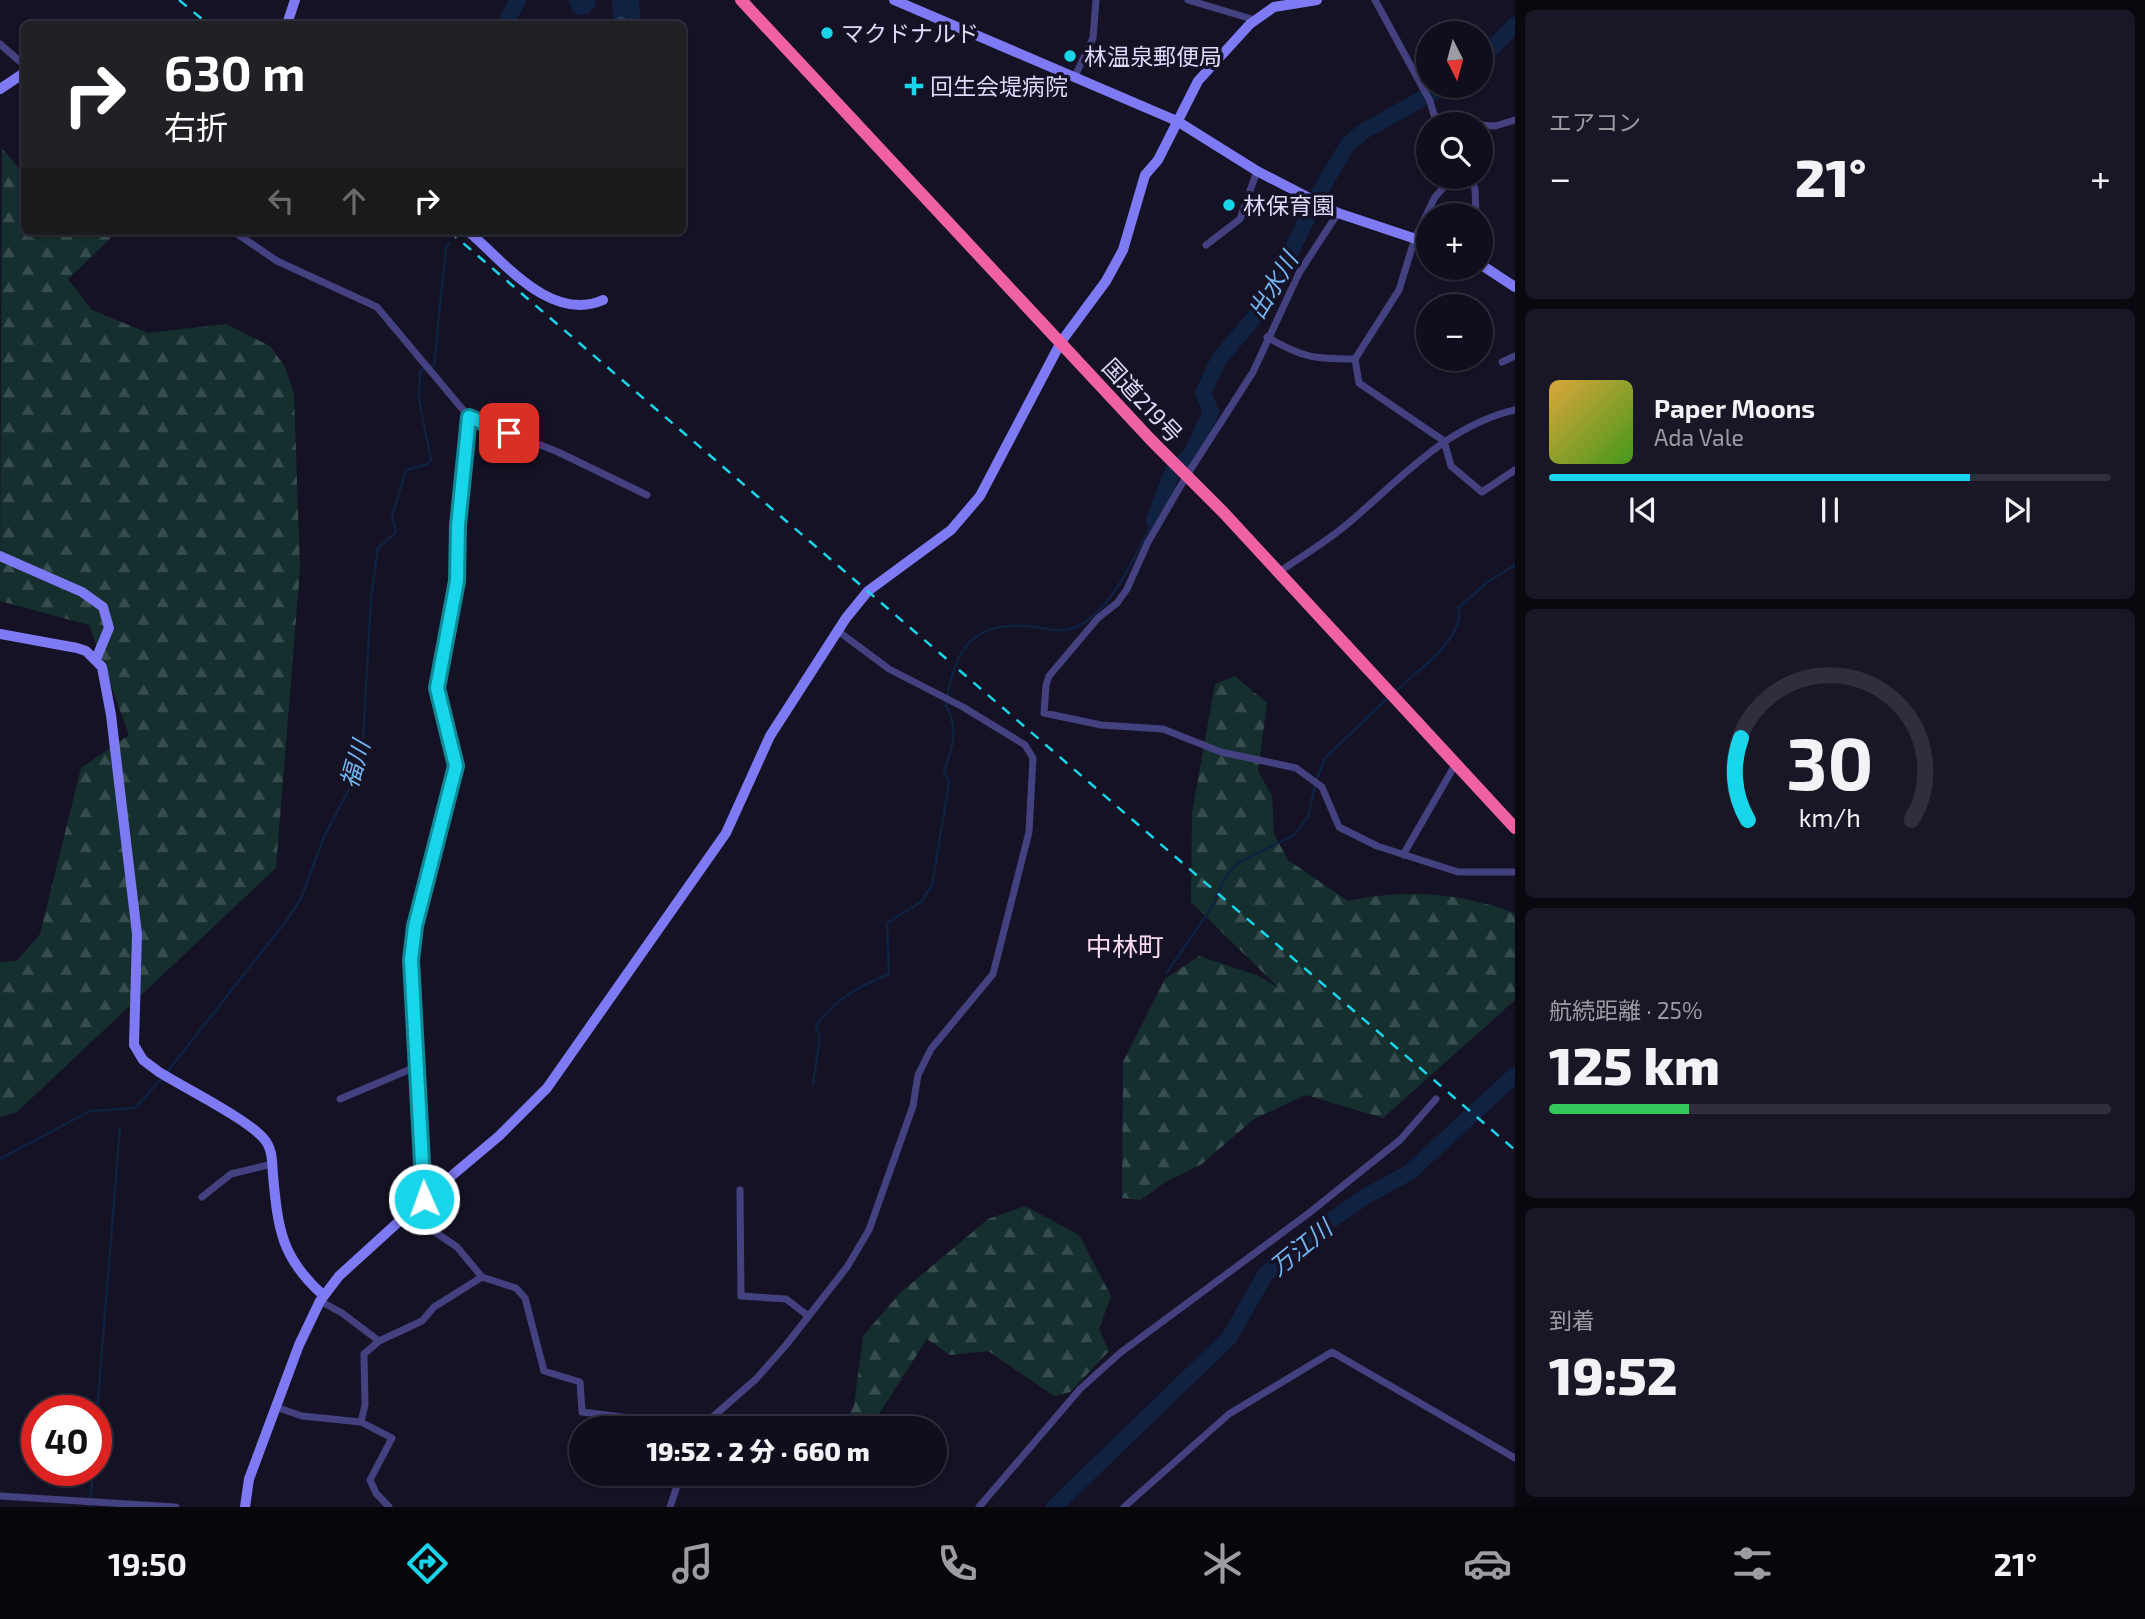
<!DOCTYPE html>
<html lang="ja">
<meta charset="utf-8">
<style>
:root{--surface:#100e1c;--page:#191725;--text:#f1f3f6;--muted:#9c9ca3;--line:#302e3b;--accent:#18d5e9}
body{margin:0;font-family:"Exo 2","Noto Sans JP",sans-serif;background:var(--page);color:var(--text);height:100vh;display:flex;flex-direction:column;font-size:26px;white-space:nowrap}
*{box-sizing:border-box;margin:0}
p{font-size:23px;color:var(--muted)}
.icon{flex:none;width:38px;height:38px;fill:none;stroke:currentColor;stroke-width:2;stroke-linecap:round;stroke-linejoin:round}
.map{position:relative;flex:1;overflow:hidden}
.side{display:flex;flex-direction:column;gap:10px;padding:10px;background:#09080f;width:630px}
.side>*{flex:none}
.top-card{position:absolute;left:21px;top:21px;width:665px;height:214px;border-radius:10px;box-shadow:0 2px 5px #0004,0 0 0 2px var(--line);background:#202124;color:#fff;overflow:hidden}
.needle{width:46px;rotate:174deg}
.tools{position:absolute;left:1416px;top:21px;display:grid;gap:14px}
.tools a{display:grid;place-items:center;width:77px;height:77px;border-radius:50%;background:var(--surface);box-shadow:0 2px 5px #0004,0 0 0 2px var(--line);font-size:35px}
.speed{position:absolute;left:21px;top:1395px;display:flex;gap:14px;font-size:35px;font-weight:700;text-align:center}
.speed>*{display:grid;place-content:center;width:91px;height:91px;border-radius:50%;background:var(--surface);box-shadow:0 2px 5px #0004,0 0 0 2px var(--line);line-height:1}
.speed .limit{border:10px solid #d22;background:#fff;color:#111}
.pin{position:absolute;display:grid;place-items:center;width:60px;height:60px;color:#fff;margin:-30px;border-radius:14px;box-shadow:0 4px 10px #0006}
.me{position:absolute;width:77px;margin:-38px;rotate:358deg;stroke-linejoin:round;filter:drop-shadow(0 0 5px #0008)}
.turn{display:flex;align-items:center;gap:24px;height:147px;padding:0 28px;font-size:32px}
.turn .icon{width:91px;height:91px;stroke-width:2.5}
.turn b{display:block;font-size:49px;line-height:60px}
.lanes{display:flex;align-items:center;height:66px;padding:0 28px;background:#0003;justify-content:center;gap:35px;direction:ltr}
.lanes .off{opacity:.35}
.big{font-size:52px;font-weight:800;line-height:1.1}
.side .card{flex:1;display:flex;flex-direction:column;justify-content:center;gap:10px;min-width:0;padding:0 24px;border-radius:10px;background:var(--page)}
.side .dial{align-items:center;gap:0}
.dial svg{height:182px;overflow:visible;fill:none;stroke:var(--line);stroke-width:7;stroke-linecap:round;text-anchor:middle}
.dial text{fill:var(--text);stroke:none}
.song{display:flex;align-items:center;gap:21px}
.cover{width:84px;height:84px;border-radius:10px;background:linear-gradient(135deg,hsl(40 70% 55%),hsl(100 70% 35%))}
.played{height:7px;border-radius:4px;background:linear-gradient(90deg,var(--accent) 75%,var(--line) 75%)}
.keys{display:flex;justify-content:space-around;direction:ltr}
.heat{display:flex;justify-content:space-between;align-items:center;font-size:38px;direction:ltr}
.charge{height:10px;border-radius:5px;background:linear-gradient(90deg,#34c759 25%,var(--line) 0)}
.trip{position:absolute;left:569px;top:1416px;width:378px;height:70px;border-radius:35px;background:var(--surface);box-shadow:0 2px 5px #0004,0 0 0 2px var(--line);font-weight:800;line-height:70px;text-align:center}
.tab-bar{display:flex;height:112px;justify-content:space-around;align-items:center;background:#06060b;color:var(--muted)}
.tab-bar .icon{width:49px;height:49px}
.tab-bar .selected{color:var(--accent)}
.tab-bar b{font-size:32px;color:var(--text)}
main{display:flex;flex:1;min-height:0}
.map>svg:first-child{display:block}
</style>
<main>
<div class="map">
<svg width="1515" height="1507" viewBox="0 0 1515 1507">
<defs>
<pattern id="forest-firs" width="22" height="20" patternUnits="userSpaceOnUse" patternTransform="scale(1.75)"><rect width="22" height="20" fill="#152f2e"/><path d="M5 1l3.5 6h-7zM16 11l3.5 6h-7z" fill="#374d4d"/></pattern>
<pattern id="water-ripples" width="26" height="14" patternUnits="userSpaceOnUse" patternTransform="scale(1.75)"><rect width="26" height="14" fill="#0f2241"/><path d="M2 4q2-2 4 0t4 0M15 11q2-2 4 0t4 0" fill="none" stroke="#32425d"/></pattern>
</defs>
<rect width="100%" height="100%" fill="#151226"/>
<!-- forest -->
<path fill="url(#forest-firs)" d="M2,148L24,175V231H99L111,238L68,279L92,310L148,333L226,324L270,346L285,367L294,394L300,569L276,868L17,1112L0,1117V962L17,961L40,934L81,768L129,735L89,625L0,601Z
M1235,676L1267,703L1258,771L1272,796L1274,834L1288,860L1348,901C1402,889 1464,892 1515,914V1000L1383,1118L1306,1095L1254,1119L1202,1164L1165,1182L1141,1200L1122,1198L1123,1062L1165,979L1199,956L1259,976L1280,989L1191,902L1192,813L1215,684Z
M1025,1206L1079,1235L1111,1296L1099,1329L1109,1351L1070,1392L1054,1396L988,1351L950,1355L927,1339L870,1428H842L854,1406L863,1336L900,1293L988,1219Z"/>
<!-- water -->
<path fill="url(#water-ripples)" d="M569,0H596L594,8L588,14L579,15L572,10Z
M612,0H639L641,24H614Z"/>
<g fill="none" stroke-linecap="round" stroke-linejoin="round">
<!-- stream -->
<path stroke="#0f2241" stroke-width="2.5" d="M1395,692C1413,674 1468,636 1458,608L1489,581L1515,565
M1317,779L1325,758L1390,696
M1167,972L1212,907L1225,878L1237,863L1294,835L1308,817L1315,786
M167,1072L287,920L301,898L324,837L348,791L363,741L371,598L378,548L396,532L392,516L406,470L428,464L431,460L419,400L420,371L434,365L446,248L449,244
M813,1084L820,1037L816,1026C834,1000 859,986 889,974L887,923L921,902L932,885L949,784L944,770C953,748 959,727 946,706C953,650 972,619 1034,627C1049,629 1062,633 1076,627C1113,610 1136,553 1154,520
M0,1159L90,1111L135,1108L163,1077
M96,1425L120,1127
M90,1507L93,1470"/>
<!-- river -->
<path stroke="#0f2241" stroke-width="16" d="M505,24L518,0
M1480,60L1515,25
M1154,520L1173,470L1190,456L1211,412L1203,393L1219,359L1265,305L1323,186L1348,144L1364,131L1445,86
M1054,1507L1229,1338L1265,1275L1308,1236L1368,1195L1410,1172L1515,1075"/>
<!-- street -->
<path stroke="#444180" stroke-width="7" d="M1188,0L1255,20
M1375,0L1430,101L1434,115L1449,122L1475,124
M0,44L24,65
M1075,76L1093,38L1096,0
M1480,125L1495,126L1515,120
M1470,177L1475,189L1476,215
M1338,213L1299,273L1253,372L1187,475L1148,542L1127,589L1117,603L1098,618L1049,676L1046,685L1044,713L1101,725L1163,729L1221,752L1296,768L1322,787L1339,827L1377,846L1458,872H1515
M233,231L277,261L377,307L469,417L558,452L647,495
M1206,245L1240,219L1257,171
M1267,337C1303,358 1314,359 1355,359L1359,383L1444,441L1451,466L1482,492L1515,470
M1355,359L1399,290L1415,238L1435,197L1453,177
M1502,362L1515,356
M1279,572C1301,557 1324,543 1345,526C1398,482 1445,426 1515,410
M1403,855L1455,765
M340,1099L418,1066
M740,1190L741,1296L786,1299L807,1315
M202,1197L231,1174L272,1164
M425,1197L411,960L415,926L455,766L437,688L457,581L458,525L469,417
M417,1205L435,1232L457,1247L482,1277L516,1288L525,1298L544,1371L580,1382L582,1412L661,1422L677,1428
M320,1301L342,1313L379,1341
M276,1407L302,1416L361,1422L392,1438L370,1480L376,1493L389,1507
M361,1422L365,1405L364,1354L379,1341L422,1321L434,1307L482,1277
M700,1428L756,1379L786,1345L847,1267L869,1230L913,1106L918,1075L931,1049L993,974L1029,832L1033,758L1025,745L963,707L889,669L838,631
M0,1496L176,1507
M670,1507L681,1474
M979,1507L1080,1389L1120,1353L1309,1213L1400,1140L1436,1099
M1124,1507L1229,1414L1332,1352L1515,1458"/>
<!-- secondary -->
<path stroke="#7d7af3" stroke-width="10" d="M894,0L1177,121L1257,171L1338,213L1428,243
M287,24L295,0
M0,89L24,73
M468,231C504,262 551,323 603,300
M1480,264L1515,287
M0,556L82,592L103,607L109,628L96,659
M0,634L77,648L86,651L102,667L111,715L137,934L134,1045L143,1060L159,1072C183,1087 249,1120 264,1139C273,1149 272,1163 273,1175C278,1229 281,1258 324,1296
M245,1507L249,1479L299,1345L320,1301L339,1276L417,1205L499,1136L547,1088L726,833L770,736L846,618L868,591L951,530L980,496L1061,342L1106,281L1123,250L1145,175L1158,160L1198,81L1250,24L1274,7L1317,0"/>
<!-- highway -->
<path stroke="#f060a5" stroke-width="12" d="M741,0L1151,440L1223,512L1515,828"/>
<!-- rail -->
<path stroke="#18d5e9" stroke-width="2.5" stroke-dasharray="10 9" stroke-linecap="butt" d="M179,0L208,24
M449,231L950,662
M959,670L1515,1150"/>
</g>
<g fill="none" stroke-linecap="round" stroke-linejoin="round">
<!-- route casing -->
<g stroke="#108a97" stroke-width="18">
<path id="route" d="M424,1199L411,960L415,926L456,766L437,688L457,581L458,525L469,417L509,433"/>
</g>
<!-- route -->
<use href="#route" stroke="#18d5e9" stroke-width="12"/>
</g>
<!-- markers -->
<g fill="#18d5e9" stroke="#151226" stroke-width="2.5">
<circle cx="827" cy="33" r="7"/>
<circle cx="1070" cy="56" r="7"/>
<path d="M910.5 75.5h7v7h7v7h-7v7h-7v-7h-7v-7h7z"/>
<circle cx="1229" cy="205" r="7"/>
</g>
<g text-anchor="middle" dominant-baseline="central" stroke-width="7" stroke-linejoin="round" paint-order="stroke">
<!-- poi labels -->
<g font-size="23" fill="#dedafc" stroke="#151226" text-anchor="start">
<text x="841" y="33">マクドナルド</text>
<text x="1084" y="56">林温泉郵便局</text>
<text x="930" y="86">回生会堤病院</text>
<text x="1243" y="205">林保育園</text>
</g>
<!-- street labels -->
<g font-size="23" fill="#dedafc" stroke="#151226">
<text transform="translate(1143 400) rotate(47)">国道219号</text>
</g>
<!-- water labels -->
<g font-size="24" font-style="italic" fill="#72b7f2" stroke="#151226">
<text transform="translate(1272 285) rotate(-59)">出水川</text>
<text transform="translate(354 764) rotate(-74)">福川</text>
<text transform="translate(1300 1247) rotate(-39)">万江川</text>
</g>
<!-- quarter labels -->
<g font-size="26" fill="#fcdcf0" stroke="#151226">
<text x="1125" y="945">中林町</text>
</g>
</g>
</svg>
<div class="tools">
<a><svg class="needle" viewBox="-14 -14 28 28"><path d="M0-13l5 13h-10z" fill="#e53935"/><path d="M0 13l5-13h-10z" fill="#9c9ca3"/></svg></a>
<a><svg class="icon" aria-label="search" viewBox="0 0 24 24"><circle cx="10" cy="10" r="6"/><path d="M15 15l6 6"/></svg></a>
<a>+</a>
<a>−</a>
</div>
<div class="speed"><div class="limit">40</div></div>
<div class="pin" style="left:509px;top:433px;background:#d93025"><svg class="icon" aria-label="arrive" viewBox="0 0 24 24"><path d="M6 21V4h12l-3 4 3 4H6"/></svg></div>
<svg class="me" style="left:424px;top:1199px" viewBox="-20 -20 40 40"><circle r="17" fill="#18d5e9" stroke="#fff" stroke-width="3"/><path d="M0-11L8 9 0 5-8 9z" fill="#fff"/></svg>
<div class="trip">19:52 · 2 分 · 660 m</div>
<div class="top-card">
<div class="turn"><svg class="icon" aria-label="right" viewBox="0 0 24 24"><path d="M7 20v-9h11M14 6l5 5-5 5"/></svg><div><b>630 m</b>右折</div></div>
<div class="lanes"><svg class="icon off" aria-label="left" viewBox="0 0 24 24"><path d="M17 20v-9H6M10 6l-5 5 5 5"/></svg><svg class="icon off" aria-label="ahead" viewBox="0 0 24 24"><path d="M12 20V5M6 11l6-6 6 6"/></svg><svg class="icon" aria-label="right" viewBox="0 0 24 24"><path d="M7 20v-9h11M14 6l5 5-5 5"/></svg></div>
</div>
</div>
<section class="side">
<div class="card"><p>エアコン</p>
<div class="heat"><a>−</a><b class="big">21°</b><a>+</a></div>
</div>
<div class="card">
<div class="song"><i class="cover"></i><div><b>Paper Moons</b><p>Ada Vale</p></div></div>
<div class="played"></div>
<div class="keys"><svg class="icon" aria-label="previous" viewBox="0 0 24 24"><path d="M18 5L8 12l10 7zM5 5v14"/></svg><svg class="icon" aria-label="pause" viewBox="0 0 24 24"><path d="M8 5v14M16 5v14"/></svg><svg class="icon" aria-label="next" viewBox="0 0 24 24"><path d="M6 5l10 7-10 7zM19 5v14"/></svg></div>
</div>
<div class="card dial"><svg viewBox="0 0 100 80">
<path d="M14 69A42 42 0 1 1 86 69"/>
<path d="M14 69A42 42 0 0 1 11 33" stroke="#18d5e9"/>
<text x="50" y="56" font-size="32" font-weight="700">30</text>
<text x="50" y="72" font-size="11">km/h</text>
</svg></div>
<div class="card"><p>航続距離 · 25%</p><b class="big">125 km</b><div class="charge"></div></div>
<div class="card"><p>到着</p><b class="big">19:52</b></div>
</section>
</main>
<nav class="tab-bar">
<b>19:50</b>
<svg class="icon selected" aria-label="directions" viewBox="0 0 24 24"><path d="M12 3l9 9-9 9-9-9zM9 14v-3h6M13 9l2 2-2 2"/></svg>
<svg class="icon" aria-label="music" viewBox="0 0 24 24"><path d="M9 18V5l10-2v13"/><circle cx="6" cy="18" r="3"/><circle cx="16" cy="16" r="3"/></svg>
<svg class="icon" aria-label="phone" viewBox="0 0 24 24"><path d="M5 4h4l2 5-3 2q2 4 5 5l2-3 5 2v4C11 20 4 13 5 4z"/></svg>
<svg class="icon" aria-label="climate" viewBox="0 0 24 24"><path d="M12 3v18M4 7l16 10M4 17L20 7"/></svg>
<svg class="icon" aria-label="car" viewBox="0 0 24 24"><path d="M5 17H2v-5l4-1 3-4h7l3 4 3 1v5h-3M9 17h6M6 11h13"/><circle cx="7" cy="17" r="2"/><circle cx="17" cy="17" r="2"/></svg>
<svg class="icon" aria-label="filters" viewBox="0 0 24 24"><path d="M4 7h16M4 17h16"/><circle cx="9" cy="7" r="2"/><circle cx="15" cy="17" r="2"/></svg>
<b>21°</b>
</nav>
